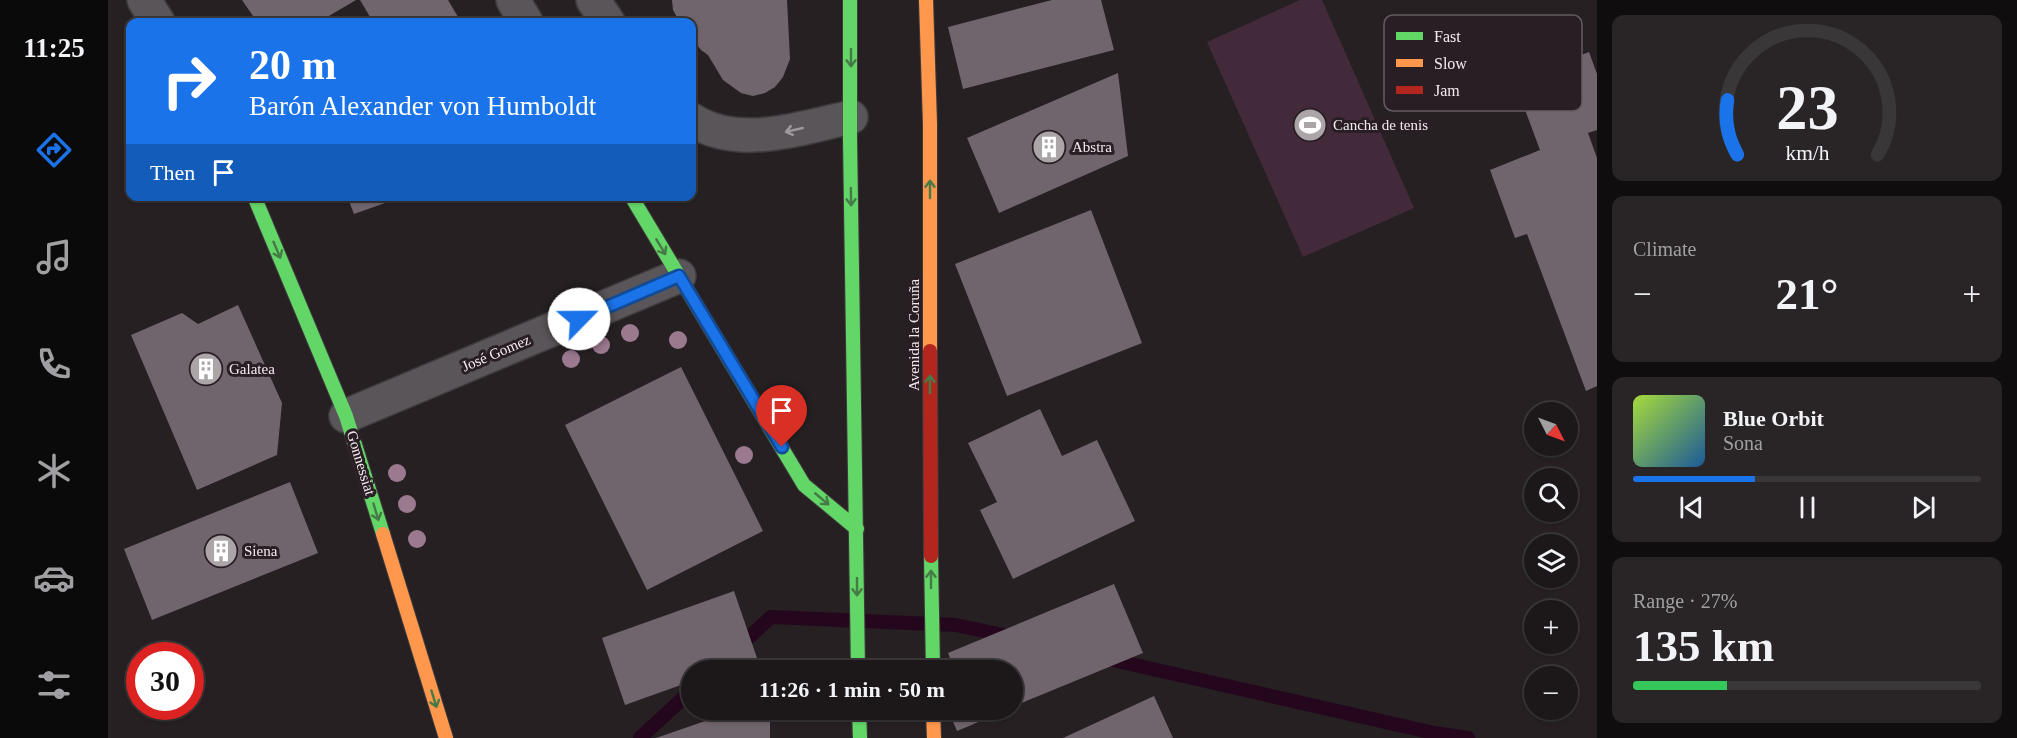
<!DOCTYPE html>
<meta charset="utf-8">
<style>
:root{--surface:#1c181a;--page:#292527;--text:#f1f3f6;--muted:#a0a0a2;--line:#3a3739;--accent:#1a73e8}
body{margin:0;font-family:"Times New Roman",serif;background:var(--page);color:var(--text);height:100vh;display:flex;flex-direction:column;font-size:22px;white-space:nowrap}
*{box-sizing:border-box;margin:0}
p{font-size:20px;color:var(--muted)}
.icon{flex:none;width:33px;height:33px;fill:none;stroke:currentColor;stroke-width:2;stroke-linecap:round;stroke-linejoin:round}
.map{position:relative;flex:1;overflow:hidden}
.side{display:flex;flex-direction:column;gap:15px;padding:15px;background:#0f0d0e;width:420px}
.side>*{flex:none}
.banner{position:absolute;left:18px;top:18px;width:570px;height:183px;border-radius:12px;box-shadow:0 2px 4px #0004,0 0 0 2px var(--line);background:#1a73e8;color:#fff;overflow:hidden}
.needle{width:39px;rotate:132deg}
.tools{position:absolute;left:1416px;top:402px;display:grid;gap:12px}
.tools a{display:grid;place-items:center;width:54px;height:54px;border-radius:50%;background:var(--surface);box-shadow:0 2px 4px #0004,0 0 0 2px var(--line);font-size:30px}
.speed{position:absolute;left:18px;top:642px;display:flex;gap:12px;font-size:30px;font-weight:700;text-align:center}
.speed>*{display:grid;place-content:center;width:78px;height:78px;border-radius:50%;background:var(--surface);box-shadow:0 2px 4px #0004,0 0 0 2px var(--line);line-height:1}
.speed .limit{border:9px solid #d22;background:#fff;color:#111}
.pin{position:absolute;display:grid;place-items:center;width:51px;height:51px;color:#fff;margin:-62px -26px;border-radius:50% 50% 50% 0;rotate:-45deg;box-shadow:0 0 6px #0007}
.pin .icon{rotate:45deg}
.me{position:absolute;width:66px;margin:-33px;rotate:67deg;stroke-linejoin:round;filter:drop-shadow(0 0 4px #0008)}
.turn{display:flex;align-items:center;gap:21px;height:126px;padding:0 24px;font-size:27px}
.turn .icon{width:78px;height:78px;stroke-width:2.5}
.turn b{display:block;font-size:42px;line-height:51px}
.then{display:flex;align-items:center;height:57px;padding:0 24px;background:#0003;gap:12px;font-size:22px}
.big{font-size:45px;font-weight:800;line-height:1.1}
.side .card{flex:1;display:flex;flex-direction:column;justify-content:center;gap:9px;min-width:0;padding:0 21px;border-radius:12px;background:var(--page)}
.side .dial{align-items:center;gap:0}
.dial svg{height:156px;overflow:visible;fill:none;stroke:var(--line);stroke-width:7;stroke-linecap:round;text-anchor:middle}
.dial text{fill:var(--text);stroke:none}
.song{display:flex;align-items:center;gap:18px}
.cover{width:72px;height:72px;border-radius:9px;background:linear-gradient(135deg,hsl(80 70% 55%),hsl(210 70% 35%))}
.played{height:6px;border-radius:3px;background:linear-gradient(90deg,var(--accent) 35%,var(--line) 35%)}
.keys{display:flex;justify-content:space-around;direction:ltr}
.heat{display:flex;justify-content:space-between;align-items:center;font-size:33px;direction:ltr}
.charge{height:9px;border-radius:4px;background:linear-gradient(90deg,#34c759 27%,var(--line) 0)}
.trip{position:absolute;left:573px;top:660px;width:342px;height:60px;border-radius:30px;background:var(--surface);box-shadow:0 2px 4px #0004,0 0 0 2px var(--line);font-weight:800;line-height:60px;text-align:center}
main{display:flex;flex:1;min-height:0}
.tab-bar{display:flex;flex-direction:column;width:108px;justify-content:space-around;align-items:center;background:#0b0a0a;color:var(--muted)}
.tab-bar .icon{width:42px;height:42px}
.tab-bar .active{color:var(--accent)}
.tab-bar b{font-size:27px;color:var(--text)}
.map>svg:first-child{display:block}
</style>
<main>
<nav class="tab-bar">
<b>11:25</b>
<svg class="icon active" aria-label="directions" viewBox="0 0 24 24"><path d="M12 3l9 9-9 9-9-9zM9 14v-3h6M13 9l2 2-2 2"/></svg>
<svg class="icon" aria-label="music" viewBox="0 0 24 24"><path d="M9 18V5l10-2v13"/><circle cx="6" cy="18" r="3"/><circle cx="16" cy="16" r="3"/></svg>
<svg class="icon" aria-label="phone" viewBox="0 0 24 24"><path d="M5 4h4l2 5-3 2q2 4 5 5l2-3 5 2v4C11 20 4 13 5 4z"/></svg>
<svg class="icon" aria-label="climate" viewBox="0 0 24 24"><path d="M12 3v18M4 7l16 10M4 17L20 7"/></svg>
<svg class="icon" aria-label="car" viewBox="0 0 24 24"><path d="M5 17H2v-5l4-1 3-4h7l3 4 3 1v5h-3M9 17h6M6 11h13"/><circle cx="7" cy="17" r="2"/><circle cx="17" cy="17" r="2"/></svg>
<svg class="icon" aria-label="filters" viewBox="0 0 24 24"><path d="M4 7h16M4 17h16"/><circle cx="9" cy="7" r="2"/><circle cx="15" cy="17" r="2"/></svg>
</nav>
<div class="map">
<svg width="1489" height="738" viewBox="0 0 1489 738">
<rect width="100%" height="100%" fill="#262023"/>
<!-- green -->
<path fill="#432a3b" d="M1192,0H1214L1306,208L1195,257L1099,42Z"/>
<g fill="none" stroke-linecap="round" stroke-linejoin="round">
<!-- stream -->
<path stroke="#25071d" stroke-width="14" d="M996,658L1326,733L1360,738
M605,670L663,617L848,625L904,637
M532,738L584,690"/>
</g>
<!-- building -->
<path fill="#70656c" d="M134,0H248L214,20L215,22H149Z
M252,0H340L353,22H265Z
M564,0H679L682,59L675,77L667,87L657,93L645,96L633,93L615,80L600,55L593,50L586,41L584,22H574L570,19L565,10Z
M944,0H993L1006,50L855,89L840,27Z
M1481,52L1489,74V130L1480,133L1489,158V386L1478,391L1419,234L1407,238L1382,170L1432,150L1406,80Z
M1010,73L1020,156L891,213L859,138Z
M239,196H294V197L246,214Z
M983,210L1034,343L899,396L847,264Z
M130,305L174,403L169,455L89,490L23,335L74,313L90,324Z
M573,367L655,531L539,590L457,425Z
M932,409L954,456L989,440L1027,521L905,579L872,510L889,502L860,443Z
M182,482L210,553L44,620L16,549Z
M1006,584L1035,653L904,707V670H847L840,653Z
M626,591L649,658L614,670H584V681L517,705L494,638Z
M1046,696L1065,738H955Z
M629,710H662V738H548Z
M840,710H899L849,731Z"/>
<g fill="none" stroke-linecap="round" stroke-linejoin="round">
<!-- street casing -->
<g stroke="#3f3b3d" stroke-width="36">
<path id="street" d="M36,0L50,22
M405,0L418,22
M485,0L500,22
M584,120C631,150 693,128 743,117
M238,416L571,276"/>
</g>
<!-- fast casing -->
<g stroke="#3f3b3d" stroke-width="16">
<path id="fast" d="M742,0V138L750,670
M146,196L238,416L275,534
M523,196L696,485L749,529
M823,556L825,670
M751,710L752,738"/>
</g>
<!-- slow casing -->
<g stroke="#3f3b3d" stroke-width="16">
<path id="slow" d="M818,0L822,124V351
M275,534L338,738
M825,710L826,738"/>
</g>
<!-- jam casing -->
<g stroke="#3f3b3d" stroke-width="16">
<path id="jam" d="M822,351L823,556"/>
</g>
<!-- street -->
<use href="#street" stroke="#595558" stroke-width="33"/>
<!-- fast -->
<use href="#fast" stroke="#63d668" stroke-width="14"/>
<!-- slow -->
<use href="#slow" stroke="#ff974d" stroke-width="14"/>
<!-- jam -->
<use href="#jam" stroke="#b3261e" stroke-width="14"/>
</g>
<!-- trees -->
<g fill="#9b798f">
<circle cx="522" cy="333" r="9"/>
<circle cx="570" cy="340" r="9"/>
<circle cx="493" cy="345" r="9"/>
<circle cx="463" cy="359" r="9"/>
<circle cx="636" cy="455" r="9"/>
<circle cx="289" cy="473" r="9"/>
<circle cx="299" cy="504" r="9"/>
<circle cx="309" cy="539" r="9"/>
</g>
<!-- one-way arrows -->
<defs><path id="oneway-shaft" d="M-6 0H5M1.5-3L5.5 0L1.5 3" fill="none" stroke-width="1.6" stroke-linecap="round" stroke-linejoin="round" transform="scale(1.5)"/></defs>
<g stroke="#467a46">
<use href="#oneway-shaft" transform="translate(743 58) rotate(90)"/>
<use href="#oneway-shaft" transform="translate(822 189) rotate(-90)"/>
<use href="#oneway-shaft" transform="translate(743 197) rotate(89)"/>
<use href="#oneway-shaft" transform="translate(553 247) rotate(59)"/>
<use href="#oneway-shaft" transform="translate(169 250) rotate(67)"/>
<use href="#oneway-shaft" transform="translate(822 384) rotate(-90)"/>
<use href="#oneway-shaft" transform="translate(714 499) rotate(40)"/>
<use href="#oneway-shaft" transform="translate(268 512) rotate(73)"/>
<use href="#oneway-shaft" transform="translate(823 579) rotate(-90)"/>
<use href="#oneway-shaft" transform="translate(749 587) rotate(90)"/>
<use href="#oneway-shaft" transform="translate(326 699) rotate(73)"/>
</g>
<use stroke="#9e999c" href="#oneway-shaft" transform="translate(686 130) rotate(167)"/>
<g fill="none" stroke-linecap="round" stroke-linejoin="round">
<!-- route casing -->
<g stroke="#114b97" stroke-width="15">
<path id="route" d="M471,319L571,276L674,447"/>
</g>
<!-- route -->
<use href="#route" stroke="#1a73e8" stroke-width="10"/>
</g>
<!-- icons -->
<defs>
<g id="stadium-disc" transform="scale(1.725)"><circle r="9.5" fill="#aba5a8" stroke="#281e24"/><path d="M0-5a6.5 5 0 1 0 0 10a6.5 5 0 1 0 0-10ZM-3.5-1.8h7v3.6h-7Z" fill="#fff"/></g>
<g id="building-disc" transform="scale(1.725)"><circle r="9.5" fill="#aba5a8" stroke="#281e24"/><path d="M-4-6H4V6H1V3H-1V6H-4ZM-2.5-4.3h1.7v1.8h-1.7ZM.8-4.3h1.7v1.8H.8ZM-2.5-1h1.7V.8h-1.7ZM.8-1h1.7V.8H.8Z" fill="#fff"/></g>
</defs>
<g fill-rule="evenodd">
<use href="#stadium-disc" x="1202" y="125"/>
<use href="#building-disc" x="941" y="147"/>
<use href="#building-disc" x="98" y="369"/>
<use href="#building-disc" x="113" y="551"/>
</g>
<g text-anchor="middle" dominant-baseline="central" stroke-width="6" stroke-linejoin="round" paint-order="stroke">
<!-- poi labels -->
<g font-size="15" fill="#f2ecf0" stroke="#281e24" text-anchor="start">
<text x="1225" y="125">Cancha de tenis</text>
<text x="964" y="147">Abstra</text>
<text x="121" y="369">Galatea</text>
<text x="136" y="551">Siena</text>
</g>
<!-- street labels -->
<g font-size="15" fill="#f2ecf0" stroke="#281e24">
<text transform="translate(806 335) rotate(-90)">Avenida la Coruña</text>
<text transform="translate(388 353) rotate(-23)">José Gomez</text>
<text transform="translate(253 463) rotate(73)">Gonnessiat</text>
</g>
</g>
<!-- legend -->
<rect x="1276" y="15" width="198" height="96" rx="9" fill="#281e24" stroke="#655c61" stroke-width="1.5"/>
<rect x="1288" y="32" width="27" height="8" fill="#63d668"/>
<rect x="1288" y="59" width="27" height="8" fill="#ff974d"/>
<rect x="1288" y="86" width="27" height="8" fill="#b3261e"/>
<g font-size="16" fill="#f2ecf0">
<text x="1326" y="42">Fast</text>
<text x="1326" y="69">Slow</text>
<text x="1326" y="96">Jam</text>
</g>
</svg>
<div class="tools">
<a><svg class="needle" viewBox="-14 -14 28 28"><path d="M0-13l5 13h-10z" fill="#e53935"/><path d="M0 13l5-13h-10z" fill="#a0a0a2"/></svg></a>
<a><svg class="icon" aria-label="search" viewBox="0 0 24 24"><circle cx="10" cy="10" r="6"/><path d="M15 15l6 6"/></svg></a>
<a><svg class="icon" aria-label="layers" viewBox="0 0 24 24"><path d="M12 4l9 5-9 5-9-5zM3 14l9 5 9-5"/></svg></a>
<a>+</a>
<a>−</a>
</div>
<div class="speed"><div class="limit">30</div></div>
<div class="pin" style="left:674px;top:447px;background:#d93025"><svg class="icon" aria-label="arrive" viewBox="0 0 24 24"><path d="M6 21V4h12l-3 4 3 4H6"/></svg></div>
<svg class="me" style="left:471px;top:319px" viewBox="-20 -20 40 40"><circle r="19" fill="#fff"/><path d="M0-13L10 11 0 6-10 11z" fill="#1a73e8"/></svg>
<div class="trip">11:26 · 1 min · 50 m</div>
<div class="banner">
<div class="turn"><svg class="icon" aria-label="right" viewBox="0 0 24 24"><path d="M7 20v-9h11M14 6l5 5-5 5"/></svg><div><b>20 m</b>Barón Alexander von Humboldt</div></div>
<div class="then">Then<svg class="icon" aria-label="arrive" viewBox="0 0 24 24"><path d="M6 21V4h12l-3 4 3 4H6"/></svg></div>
</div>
</div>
<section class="side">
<div class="card dial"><svg viewBox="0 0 100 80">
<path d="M14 69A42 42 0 1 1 86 69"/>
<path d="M14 69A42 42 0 0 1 9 41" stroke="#1a73e8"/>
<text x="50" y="56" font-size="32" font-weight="700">23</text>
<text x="50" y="72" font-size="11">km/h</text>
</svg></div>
<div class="card"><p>Climate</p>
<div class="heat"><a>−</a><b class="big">21°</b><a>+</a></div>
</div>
<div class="card">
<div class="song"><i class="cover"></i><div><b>Blue Orbit</b><p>Sona</p></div></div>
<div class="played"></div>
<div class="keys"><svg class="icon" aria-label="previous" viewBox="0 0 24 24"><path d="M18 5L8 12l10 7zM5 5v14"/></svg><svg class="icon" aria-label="pause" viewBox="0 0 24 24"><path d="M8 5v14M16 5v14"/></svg><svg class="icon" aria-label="next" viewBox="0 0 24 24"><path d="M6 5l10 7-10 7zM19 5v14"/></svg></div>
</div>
<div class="card"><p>Range · 27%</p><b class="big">135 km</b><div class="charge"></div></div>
</section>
</main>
